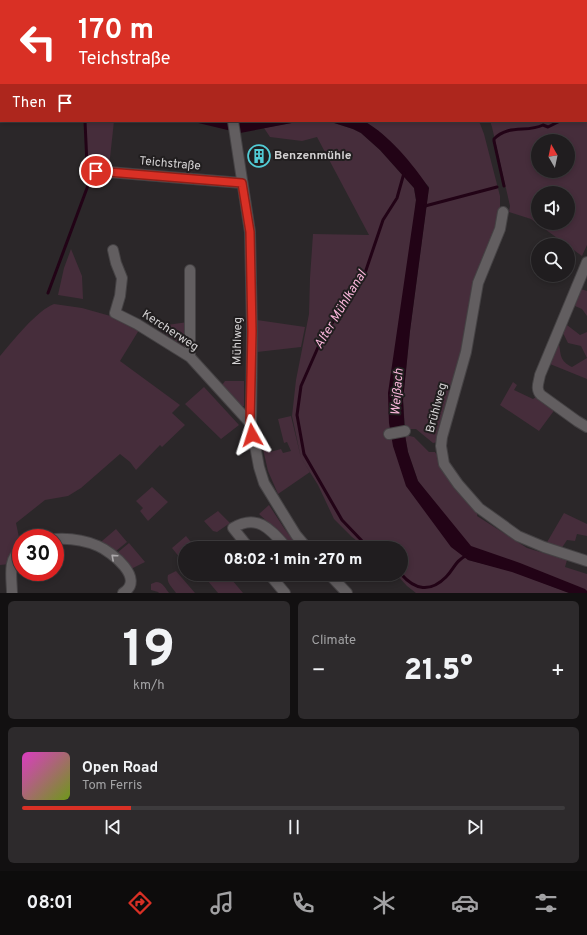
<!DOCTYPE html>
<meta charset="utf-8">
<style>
:root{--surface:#201d1f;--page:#2d2a2c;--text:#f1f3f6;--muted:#a2a2a4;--line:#3d3b3d;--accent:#d93025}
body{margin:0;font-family:Overpass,sans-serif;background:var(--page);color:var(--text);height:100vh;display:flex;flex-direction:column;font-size:15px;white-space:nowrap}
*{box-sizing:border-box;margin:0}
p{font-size:13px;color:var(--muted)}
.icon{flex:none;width:22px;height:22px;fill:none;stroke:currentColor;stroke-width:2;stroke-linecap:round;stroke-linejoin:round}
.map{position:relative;height:593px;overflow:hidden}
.panel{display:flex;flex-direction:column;gap:8px;padding:8px;background:#121011;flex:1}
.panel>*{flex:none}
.guide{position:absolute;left:0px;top:0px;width:587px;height:122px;box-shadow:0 2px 6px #0003,0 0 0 1px var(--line);background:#d93025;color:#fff;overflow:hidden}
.needle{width:26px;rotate:351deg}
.tools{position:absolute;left:531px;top:134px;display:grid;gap:8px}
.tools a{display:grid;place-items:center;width:44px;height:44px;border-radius:50%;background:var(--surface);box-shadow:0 2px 6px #0003,0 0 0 1px var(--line);font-size:20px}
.speed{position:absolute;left:12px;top:529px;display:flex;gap:8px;font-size:20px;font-weight:700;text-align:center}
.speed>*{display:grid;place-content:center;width:52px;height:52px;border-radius:50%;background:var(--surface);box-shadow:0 2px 6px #0003,0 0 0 1px var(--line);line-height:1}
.speed .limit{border:6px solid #d22;background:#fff;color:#111}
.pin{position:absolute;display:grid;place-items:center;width:34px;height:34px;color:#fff;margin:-17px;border:2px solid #fff;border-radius:50%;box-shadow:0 1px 4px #0007}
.me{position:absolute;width:44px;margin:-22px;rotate:354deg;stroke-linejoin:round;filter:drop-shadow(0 0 3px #0008)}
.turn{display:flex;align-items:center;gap:14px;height:84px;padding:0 12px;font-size:18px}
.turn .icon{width:52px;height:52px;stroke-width:2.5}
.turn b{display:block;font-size:28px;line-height:34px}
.then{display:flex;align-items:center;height:38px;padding:0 12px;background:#0003;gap:8px;font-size:15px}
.big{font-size:30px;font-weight:800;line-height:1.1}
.panel .tile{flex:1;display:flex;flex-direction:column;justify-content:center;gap:6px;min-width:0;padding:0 14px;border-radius:6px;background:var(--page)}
.panel .dial{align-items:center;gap:0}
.dial b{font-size:52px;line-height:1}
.song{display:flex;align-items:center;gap:12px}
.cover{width:48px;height:48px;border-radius:6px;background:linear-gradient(135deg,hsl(310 70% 55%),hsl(80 70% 35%))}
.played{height:4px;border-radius:2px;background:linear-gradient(90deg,var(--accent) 20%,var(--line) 20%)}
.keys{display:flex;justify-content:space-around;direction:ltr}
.heat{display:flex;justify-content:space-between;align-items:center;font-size:22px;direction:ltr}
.panel .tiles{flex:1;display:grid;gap:8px;grid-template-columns:1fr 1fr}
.tile:last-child{grid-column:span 2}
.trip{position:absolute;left:178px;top:541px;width:230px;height:40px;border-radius:20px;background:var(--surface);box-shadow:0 2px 6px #0003,0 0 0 1px var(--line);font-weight:800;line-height:40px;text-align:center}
.menu{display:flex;height:64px;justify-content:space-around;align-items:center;background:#0d0c0c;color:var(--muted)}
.menu .icon{width:28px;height:28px}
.menu .current{color:var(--accent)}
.menu b{font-size:18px;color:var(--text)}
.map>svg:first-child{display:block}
</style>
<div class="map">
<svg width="587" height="593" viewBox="0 0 587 593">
<rect width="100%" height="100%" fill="#2b2729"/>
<!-- green -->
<path fill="#462d3b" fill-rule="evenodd" d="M0,0L59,1H1V71Z
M255,0H445L448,1H255Z
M456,0H563L564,1H455Z
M586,106H587V245L582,256L531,219L509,212L510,206L492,127L490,121H586ZM538,141H568V171H538ZM538,193H568V223H538Z
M84,121H114L109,167L87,168Z
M302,121H328L353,129L361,133L380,150L414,188L416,200L393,446L468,560L512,571L569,593H416L407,586L396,574H401V548H366L352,537L334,519L318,485L301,458L292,416L296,380L309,314L310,278L313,234L369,235L317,137L302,141L270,137L264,128Z
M364,121H479L484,134L500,196V212L468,324L438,442L433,443L416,429H405L403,400L410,331L429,187C409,164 391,137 364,121Z
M71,249L82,276L83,299L58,295L64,268Z
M581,289L587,291V316L582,309L575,306Z
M54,304L82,308L114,317L139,330L120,361L180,405L172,413L185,425L162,447L160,445L136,470L130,462L120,454L81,488L68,496L45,500L16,523L21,547L10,564L0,565V356C12,342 37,310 54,304Z
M257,320L305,327L301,347L257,352Z
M188,322L187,346L181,345L160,330V326Z
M567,325L580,335L587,332V379L550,364L559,344C561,356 560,361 572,367L587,358L581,346L568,343L563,333Z
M225,381H244V406H240L222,385Z
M513,382L517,385L514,390L533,399L536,397L554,410L553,412L539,431L500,405Z
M204,387L239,425L221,439L185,404Z
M291,416L301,458L310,472L278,494L268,471L263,449L270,452L281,449L283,453L291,451L287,442L284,443L278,419Z
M405,435L414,437L429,452H435L478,510L477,516L527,548L567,560L565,567L587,574V591L470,547L418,481L408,452Z
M152,487L168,502L148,521L140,511L143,508L136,501Z
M269,505L284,528L299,548H296L259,514Z
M218,511L230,523L217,532L213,531L204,521Z
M564,513L587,524V536L577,534L575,541L567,540L561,549L546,544Z
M116,529L127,542L116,551L102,543V541Z
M186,536L195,547L185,548V554L180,558L172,548Z
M129,543L145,562L131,569L117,553Z
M176,571L195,593H176C172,587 166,583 168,575Z
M202,574H227L243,593H218Z
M156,582C163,582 165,588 169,593H159L158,592L151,590V584Z"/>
<!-- water -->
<path fill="#220316" d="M190,121H302L240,133Z
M328,121H364C390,136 412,163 429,188L410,331L403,400L405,435L408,452L418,481L471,546L520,563L585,589L587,591V593H569L512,572L468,560L451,547L406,486L393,446L389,423L388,393L416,200L414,188L380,150L361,133L353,129Z"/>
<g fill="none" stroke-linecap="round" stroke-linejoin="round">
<!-- stream -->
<path stroke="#220316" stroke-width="3" d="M586,119L587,120
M504,186L494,141V139C508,124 527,133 543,125L548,127L560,121H573
M425,206L497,187
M48,293L93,172L87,165L85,121
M378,548L364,543L342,520L304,454L297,415L301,386L323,336L363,279L383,220L397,198L404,173
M401,574C415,590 430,593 446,577C455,568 454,562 467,555"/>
<!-- minor casing -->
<g stroke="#454244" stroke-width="12">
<path id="minor" d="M66,0L69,1
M214,0V1
M233,121L250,232L252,331L251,424L259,467L264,483L296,535L307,548
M96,171L242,183
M503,212L500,229L478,283L466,352L442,437L441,446L444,464L458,484L479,508L518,536L544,547L587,561
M113,250L116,263L122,278L120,296L115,313L137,324L190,357L251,424
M587,262L540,375C539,382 535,389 541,395L577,421L587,427
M190,270V357
M389,434L405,431
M55,539C70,538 84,540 98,546C112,552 146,579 123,593
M249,548L233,528C258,513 271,530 287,548
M269,574L285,593
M329,574L347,593
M12,593C12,580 7,558 21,550"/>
</g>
<!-- minor -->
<use href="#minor" stroke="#625e60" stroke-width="10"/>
</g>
<!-- one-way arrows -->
<defs><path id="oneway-chevron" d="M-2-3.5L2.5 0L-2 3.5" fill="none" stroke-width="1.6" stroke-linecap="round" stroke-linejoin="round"/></defs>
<use stroke="#aca9ab" href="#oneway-chevron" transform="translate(114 557) rotate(-138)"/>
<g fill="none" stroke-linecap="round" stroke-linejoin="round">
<!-- route casing -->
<g stroke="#8d1f18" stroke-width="10">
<path id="route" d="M96,171L242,183L250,232L252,331L250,424L252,435"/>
</g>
<!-- route -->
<use href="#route" stroke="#d93025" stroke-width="7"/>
</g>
<!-- icons -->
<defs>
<g id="building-ring" transform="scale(1.15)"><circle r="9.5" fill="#211e1f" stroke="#52ccd6" stroke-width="1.5"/><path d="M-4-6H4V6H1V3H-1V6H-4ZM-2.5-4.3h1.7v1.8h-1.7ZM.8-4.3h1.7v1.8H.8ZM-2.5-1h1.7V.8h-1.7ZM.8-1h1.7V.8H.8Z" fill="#52ccd6"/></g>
</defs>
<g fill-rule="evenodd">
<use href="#building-ring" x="259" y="156"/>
</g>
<g text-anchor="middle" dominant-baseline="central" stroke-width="4" stroke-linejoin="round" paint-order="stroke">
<!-- poi labels -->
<g font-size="12" font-weight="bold" fill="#d4d2d3" stroke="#211e1f" text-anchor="start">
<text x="274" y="156">Benzenmühle</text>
</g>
<!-- street labels -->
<g font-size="12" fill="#d4d2d3" stroke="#211e1f">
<text transform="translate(170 164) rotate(5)">Teichstraße</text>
<text transform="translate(170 331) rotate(33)">Kercherweg</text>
<text transform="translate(238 341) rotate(-89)">Mühlweg</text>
<text transform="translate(437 408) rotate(-75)">Brühlweg</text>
</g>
<!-- water labels -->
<g font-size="13" font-style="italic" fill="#f9b5da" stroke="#211e1f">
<text transform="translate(341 310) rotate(-59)">Alter Mühlkanal</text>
<text transform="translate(398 392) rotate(-86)">Weißach</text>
</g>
</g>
</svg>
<div class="tools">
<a><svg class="needle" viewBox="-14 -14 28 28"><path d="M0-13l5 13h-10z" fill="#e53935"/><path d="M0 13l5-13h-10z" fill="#a2a2a4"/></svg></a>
<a><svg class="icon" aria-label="sound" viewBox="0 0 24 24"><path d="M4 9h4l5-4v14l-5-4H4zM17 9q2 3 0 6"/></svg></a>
<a><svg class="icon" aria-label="search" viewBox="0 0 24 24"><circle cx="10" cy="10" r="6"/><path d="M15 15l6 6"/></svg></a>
</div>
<div class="speed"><div class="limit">30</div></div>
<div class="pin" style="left:96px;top:171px;background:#d93025"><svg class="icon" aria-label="arrive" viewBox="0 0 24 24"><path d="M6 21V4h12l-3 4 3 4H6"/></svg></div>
<svg class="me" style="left:252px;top:435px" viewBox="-20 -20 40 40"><path d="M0-17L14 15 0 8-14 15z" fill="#d93025" stroke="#fff" stroke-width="4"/></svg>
<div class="trip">08:02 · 1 min · 270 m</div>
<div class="guide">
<div class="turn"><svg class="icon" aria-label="left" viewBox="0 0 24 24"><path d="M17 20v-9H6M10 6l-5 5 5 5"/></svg><div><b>170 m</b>Teichstraße</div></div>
<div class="then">Then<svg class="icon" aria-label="arrive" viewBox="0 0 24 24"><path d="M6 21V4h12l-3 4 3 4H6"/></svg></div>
</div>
</div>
<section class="panel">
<div class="tiles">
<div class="tile dial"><b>19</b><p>km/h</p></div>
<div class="tile"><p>Climate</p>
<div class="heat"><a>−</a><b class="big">21.5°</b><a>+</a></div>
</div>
<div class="tile">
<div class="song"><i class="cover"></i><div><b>Open Road</b><p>Tom Ferris</p></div></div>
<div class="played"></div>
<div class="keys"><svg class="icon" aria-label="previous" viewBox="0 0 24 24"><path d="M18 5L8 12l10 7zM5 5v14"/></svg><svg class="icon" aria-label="pause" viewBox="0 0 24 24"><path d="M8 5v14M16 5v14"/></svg><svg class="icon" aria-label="next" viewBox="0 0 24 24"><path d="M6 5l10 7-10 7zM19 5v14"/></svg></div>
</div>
</div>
</section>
<nav class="menu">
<b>08:01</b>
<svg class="icon current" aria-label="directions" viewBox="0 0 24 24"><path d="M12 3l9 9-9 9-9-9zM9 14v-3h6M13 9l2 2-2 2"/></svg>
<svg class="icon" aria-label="music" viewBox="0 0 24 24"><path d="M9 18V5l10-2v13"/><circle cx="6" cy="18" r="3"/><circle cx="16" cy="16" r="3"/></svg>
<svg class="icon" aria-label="phone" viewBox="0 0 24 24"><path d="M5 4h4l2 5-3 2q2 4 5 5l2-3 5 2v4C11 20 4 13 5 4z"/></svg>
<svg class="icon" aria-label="climate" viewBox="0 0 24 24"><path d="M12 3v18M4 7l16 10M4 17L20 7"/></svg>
<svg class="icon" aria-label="car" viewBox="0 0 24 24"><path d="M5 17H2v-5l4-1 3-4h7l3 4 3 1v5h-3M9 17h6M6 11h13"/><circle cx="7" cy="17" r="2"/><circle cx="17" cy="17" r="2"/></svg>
<svg class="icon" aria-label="filters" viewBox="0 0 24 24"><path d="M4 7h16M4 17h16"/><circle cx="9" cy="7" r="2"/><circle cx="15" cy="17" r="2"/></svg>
</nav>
